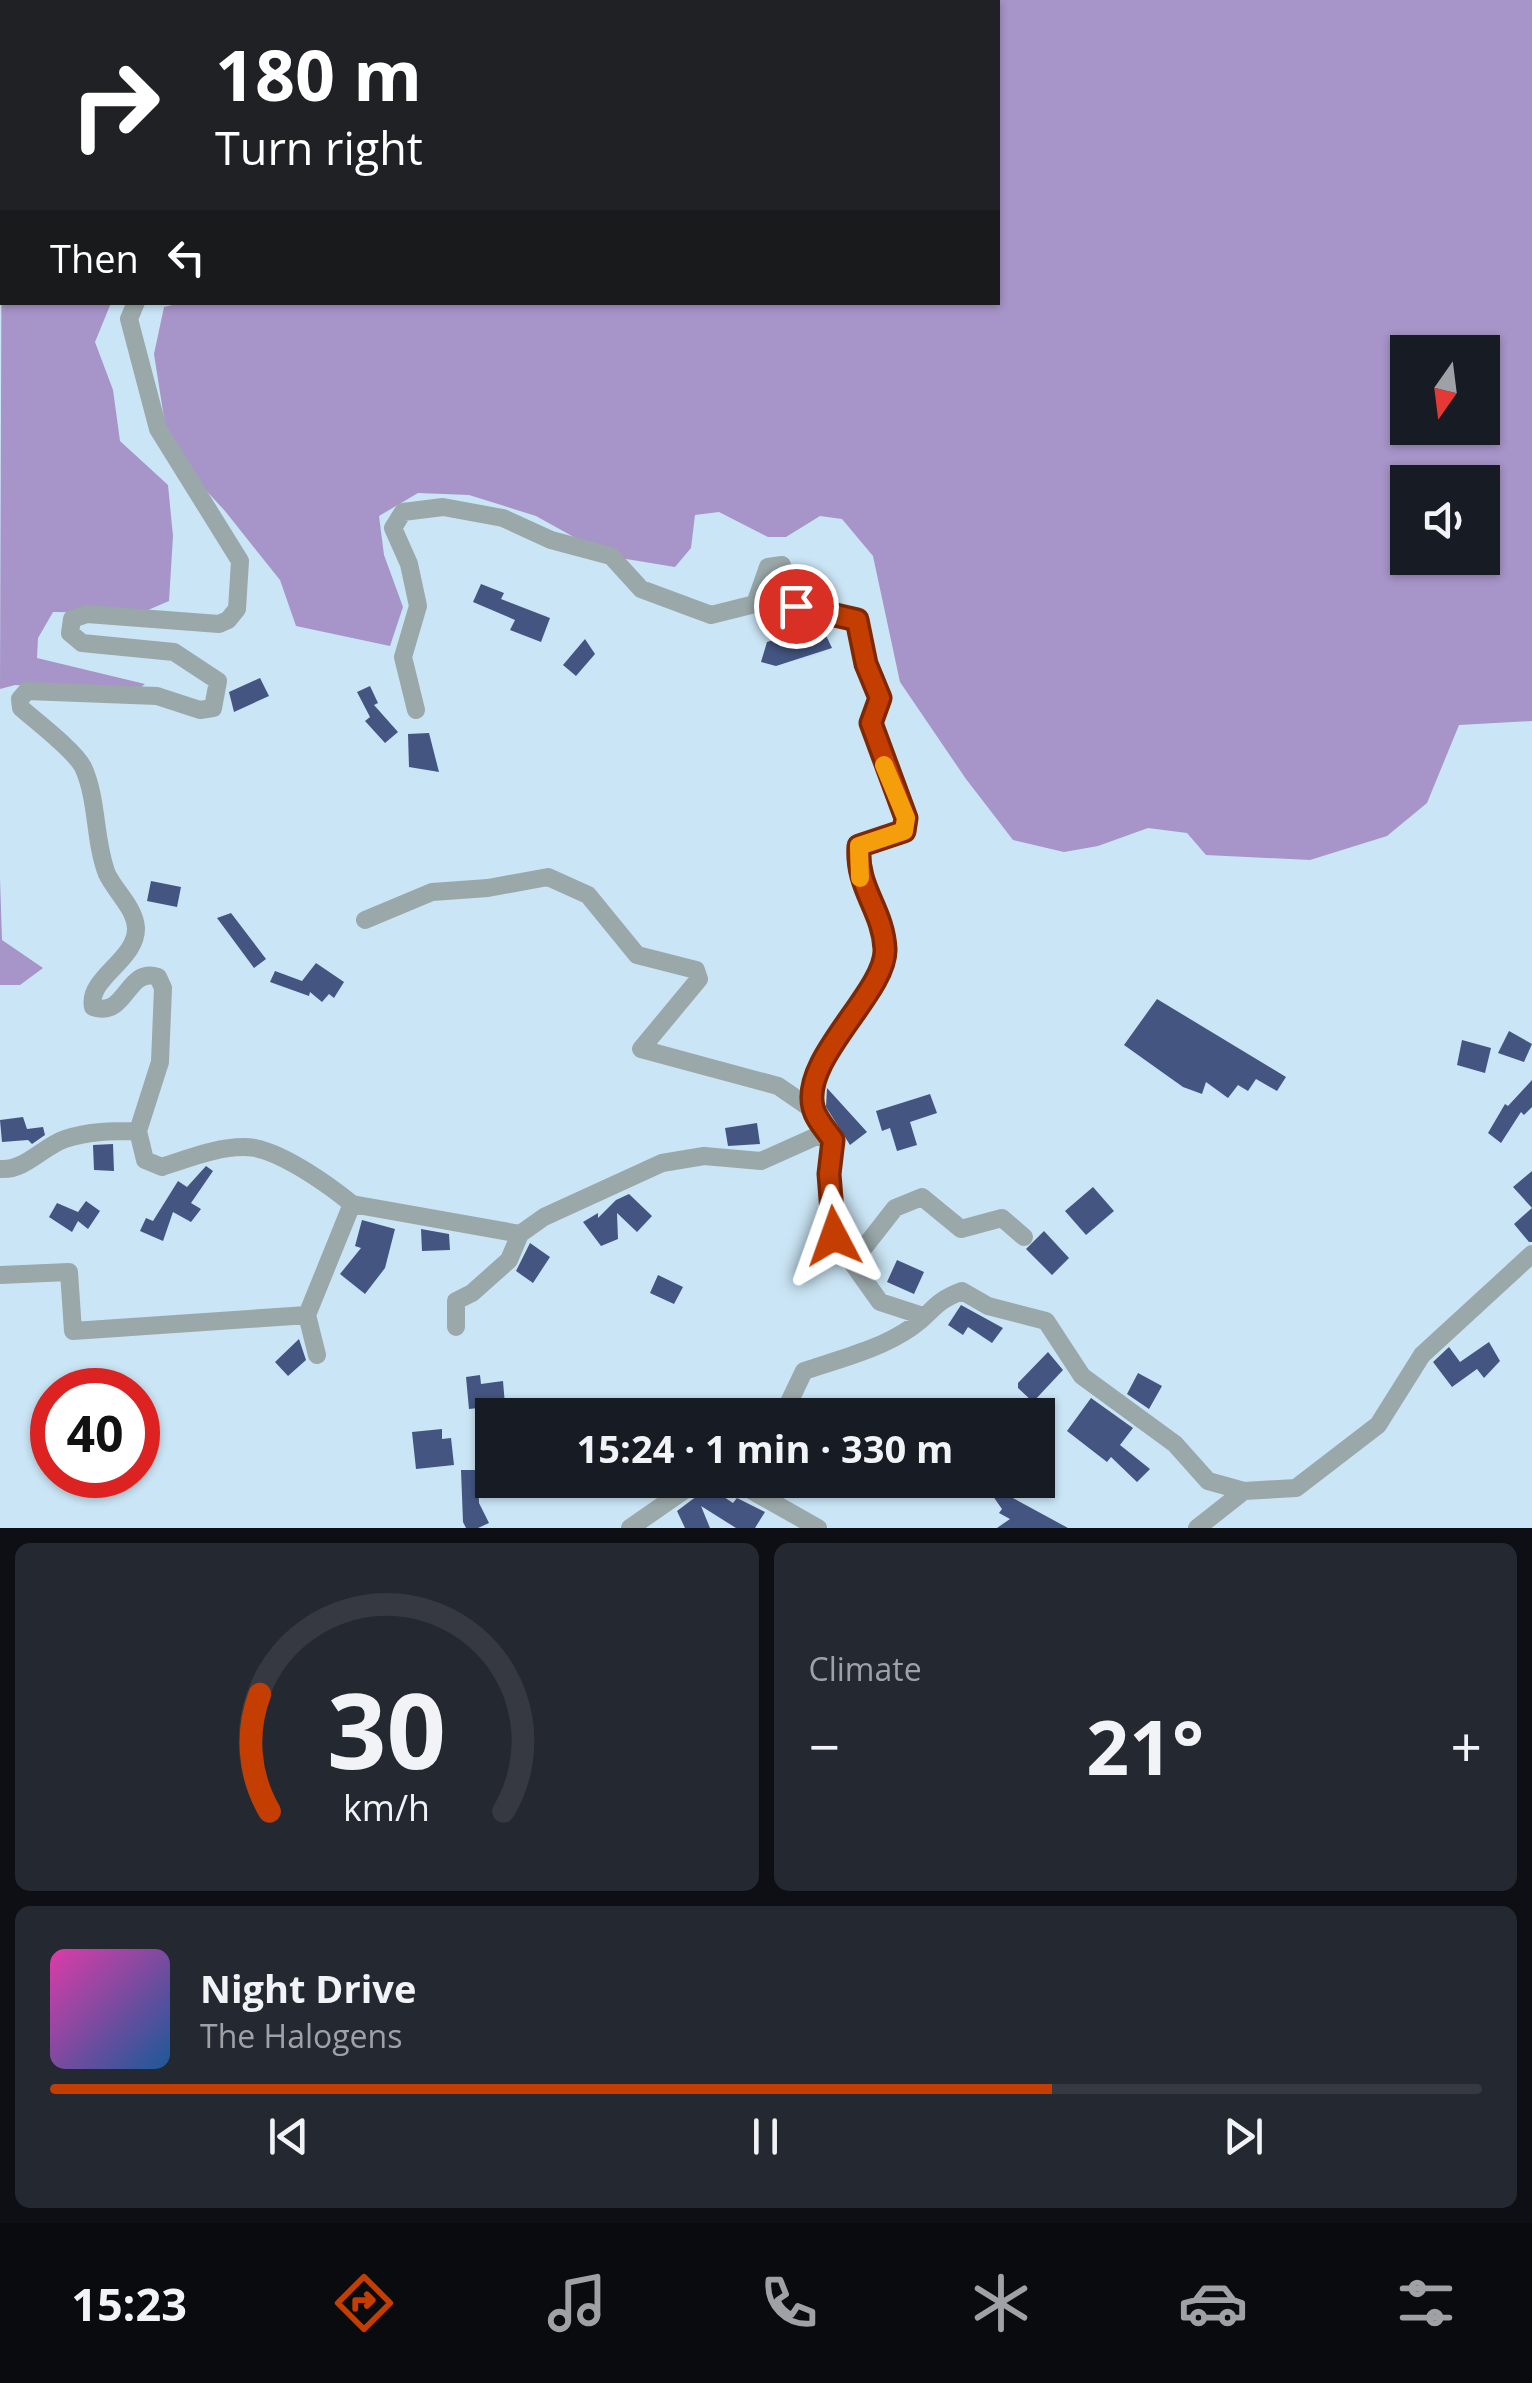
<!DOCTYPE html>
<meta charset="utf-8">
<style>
:root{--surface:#171b24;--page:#242831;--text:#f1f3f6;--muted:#9ea1a6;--line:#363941;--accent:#c43e02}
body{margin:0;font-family:"Open Sans",sans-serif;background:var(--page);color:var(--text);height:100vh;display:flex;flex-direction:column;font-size:38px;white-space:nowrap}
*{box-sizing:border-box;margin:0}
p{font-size:32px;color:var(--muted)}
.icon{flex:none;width:55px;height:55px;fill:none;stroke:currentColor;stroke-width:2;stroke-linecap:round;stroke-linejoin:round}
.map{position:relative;height:1528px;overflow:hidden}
.details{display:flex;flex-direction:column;gap:15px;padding:15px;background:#0d0f14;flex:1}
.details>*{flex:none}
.guide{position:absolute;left:0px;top:0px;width:1000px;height:305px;box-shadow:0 2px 8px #0004;background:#202124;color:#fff;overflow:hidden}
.needle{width:65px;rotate:194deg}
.buttons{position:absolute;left:1390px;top:335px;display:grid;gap:20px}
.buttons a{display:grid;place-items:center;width:110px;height:110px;border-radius:0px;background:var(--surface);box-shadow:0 2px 8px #0004;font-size:50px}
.speed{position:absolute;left:30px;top:1368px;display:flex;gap:20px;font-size:50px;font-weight:700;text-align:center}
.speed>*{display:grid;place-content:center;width:130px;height:130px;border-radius:50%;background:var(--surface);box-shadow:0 2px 8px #0004;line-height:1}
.speed .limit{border:15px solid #d22;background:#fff;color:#111}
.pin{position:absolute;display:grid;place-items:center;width:85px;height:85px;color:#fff;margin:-42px;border:5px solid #fff;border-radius:50%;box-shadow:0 2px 10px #0007}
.me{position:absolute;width:110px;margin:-55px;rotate:356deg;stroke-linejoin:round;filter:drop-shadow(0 0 8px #0008)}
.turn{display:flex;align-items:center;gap:35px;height:210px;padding:0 50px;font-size:45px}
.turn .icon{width:130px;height:130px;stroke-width:2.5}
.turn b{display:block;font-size:70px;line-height:85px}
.then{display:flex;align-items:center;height:95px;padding:0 50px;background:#0003;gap:20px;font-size:38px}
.big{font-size:75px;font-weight:700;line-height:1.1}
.details .card{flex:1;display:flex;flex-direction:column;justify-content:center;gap:15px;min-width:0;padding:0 35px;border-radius:15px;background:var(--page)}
.details .dial{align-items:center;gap:0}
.dial svg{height:260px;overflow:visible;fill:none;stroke:var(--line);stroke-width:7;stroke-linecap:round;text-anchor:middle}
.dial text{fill:var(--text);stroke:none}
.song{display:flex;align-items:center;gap:30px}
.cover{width:120px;height:120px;border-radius:15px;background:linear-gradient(135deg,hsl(320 70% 55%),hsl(210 70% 35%))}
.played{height:10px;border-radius:5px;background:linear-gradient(90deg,var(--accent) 70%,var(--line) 70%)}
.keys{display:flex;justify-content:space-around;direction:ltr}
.heat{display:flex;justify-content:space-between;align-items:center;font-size:55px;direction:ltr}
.details .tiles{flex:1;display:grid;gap:15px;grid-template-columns:1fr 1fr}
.card:last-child{grid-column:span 2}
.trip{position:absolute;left:475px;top:1398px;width:580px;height:100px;border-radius:0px;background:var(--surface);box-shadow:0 2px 8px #0004;font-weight:700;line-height:100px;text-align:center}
.menu{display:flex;height:160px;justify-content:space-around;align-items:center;background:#090b0e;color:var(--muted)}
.menu .icon{width:70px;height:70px}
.menu .selected{color:var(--accent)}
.menu b{font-size:45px;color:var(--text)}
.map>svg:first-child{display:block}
</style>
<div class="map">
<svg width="1532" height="1528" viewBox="0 0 1532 1528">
<rect width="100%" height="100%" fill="#cae5f5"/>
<!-- forest -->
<path fill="#a794c8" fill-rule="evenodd" d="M427,0H1532V721L1459,725L1427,803L1387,836L1310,860L1206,855L1187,833L1148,828L1098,846L1064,852L1013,840L966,779L900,682L873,556L842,519L820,516L786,537H768L719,512L695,515L691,548L675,567L608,556L536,516L469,495L418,493L379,516L384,555L403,607L390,646L296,626L280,580L225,511L169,450L154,354L164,307L181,303L998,302V2H421ZM1408,352H1482V428H1408ZM1408,482H1482V558H1408Z
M2,133V302L111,303L95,342L113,390L120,441L168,485L173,536L169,601L141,613L53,612L38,638L37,658L145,684L133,693L15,685L0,689Z
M0,878L2,940L43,968L20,985H0Z"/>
<!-- building -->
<path fill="#445582" d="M481,584L504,593L501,599L550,618L541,642L510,630L515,620L473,602Z
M821,625L832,648L776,666L761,662L767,642Z
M585,639L595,654L576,676L563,665Z
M260,678L269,696L234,712L229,692Z
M370,686L378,703L374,705L398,732L385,743L365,721L370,717L357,692Z
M429,733L439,772L409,767L408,734Z
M151,881L181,887L177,907L147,901Z
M231,913L266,959L254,968L217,918Z
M316,963L344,982L334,998L329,994L322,1002L310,992L309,996L270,982L275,971L302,981Z
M1157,999L1286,1077L1277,1091L1256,1079L1248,1091L1238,1085L1228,1098L1206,1082L1202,1094L1183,1087L1124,1045Z
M1509,1031L1532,1044L1524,1062L1498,1053Z
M1462,1040L1491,1048L1485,1073L1457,1065Z
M1532,1080V1107L1524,1115L1521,1112L1501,1143L1488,1133L1505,1104L1508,1106Z
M827,1088L867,1132L850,1145L826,1107Z
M930,1094L937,1113L910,1122L917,1145L897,1151L890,1128L882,1131L876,1111Z
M23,1117L27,1129L43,1127L45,1135L32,1144L28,1140L2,1142L0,1120Z
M757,1123L760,1144L728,1146L725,1128Z
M113,1144L114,1171L94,1170L93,1145Z
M206,1166L213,1171L191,1203L201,1209L191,1222L173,1212L163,1241L140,1231L146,1218L153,1221L178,1181L187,1187Z
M1532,1171V1242H1529L1514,1224L1532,1208L1513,1187Z
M1093,1187L1114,1211L1086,1235L1065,1211Z
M629,1194L652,1216L637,1232L617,1213L618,1239L601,1246L583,1222L598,1213V1218L616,1200Z
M86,1201L100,1211L88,1229L78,1221L72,1232L49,1217L57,1203L78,1212Z
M362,1220L395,1229L385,1268L365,1294L340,1274L361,1248L355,1246Z
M421,1229L449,1234L450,1250L422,1251Z
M1044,1231L1069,1258L1052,1275L1026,1249Z
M530,1243L550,1257L533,1283L516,1271Z
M897,1260L924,1272L914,1294L887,1282Z
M658,1275L683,1287L674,1304L650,1293Z
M961,1305L1003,1328L992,1343L968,1327L963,1335L948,1325Z
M299,1339L306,1360L288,1376L275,1362Z
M1489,1342L1500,1361L1484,1378L1477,1369L1452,1387L1433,1362L1449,1347L1460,1362Z
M1048,1352L1063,1370L1033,1402L1018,1388V1383Z
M1138,1373L1162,1386L1149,1409L1127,1394Z
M480,1375L481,1384L503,1381L505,1405L469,1409L466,1377Z
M1091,1398L1133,1428L1120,1445L1150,1469L1137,1482L1111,1457L1107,1462L1067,1431Z
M442,1429V1439L451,1438L454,1465L416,1469L412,1432Z
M461,1470H478L479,1503L489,1523L478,1528H466L463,1522Z
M993,1480H1016L1000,1491L1068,1528H997L1010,1519L999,1513L1002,1509L983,1482Z
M709,1487L733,1503L737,1498L765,1512L755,1528H736L701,1506L710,1528H685L677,1511Z"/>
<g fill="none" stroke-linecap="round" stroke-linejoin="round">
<!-- minor -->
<path stroke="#9aa8aa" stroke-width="18" d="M244,2L246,0
M341,2V0
M0,107L2,106
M136,302L129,319L158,429L240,561L237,609L228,620L219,624L87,614L72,619L70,633L82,643L174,652L218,681L213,708L200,710L157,696L27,691L20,699L21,708C37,722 74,750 83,767C98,799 94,841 107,874C115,891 135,908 136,928C137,960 87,978 93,1007C127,1019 126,966 158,977L163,988L160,1062L138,1131L145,1160L162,1167C188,1158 228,1143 255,1148C285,1154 329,1185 352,1204L520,1234
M416,710L403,657L418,606L409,564L393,528L403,512L443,507L503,518L551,540L611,556L641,589L711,615L755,604L768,567L782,565L797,607L857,620L866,663L880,699L871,723L905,818L904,831L859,846C856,889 883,909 885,949C887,992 801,1059 813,1107C815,1118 826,1130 833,1140
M365,920L432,892L488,888L548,877L588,895L637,955L696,970L699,979L641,1049L778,1086L813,1110
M0,1169C25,1171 42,1147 65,1139C89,1131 113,1131 138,1131
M852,1263L895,1208L922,1197L961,1229L1002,1218L1024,1237
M0,1275L69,1272L73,1331L307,1315
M456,1327V1301L472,1293L509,1260L520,1234L544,1217L662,1163L704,1156L761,1161L817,1136L833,1140L829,1175L833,1236L880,1302L923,1316
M317,1355L307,1315L352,1204
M783,1415L804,1371C840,1359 881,1349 912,1327C935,1311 931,1303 962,1291L988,1306L1046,1321L1082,1376L1175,1444L1208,1481L1244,1491L1296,1488L1378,1425L1422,1355L1532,1254
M722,1480L747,1488L750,1481
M747,1488L818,1528
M630,1528L699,1480
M1197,1528L1244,1491"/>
</g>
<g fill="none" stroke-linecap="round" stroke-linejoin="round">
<!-- route casing -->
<g stroke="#7f2801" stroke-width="25">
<path id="route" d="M796,606L857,620L866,664L880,698L871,723L906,818L904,831L859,846C856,889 883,909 885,949C887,991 801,1058 813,1107C815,1118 826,1130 833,1140L829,1174L834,1236"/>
</g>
<!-- route -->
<use href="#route" stroke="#c43e02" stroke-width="18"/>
<!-- slow -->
<path stroke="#f59e0b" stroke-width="18" d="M860,878L859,846L904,831L906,818L884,765"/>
</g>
</svg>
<div class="buttons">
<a><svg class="needle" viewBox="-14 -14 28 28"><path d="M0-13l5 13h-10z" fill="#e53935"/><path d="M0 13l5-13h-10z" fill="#9ea1a6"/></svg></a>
<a><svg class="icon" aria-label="sound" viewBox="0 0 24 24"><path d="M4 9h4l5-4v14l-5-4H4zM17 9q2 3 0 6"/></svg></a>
</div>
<div class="speed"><div class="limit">40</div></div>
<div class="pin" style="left:796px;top:606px;background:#d93025"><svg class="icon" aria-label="arrive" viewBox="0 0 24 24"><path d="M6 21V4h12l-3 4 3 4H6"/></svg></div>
<svg class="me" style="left:834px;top:1236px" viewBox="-20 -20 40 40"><path d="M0-17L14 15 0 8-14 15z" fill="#c43e02" stroke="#fff" stroke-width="4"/></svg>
<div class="trip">15:24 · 1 min · 330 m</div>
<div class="guide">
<div class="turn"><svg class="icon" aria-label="right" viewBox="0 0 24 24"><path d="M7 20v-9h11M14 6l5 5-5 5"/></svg><div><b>180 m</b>Turn right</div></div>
<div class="then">Then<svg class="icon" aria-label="left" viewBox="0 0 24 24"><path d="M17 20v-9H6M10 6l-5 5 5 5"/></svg></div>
</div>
</div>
<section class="details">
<div class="tiles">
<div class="card dial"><svg viewBox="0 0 100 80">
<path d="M14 69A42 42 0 1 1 86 69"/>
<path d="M14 69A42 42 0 0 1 11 33" stroke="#c43e02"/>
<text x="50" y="56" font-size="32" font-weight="700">30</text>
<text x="50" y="72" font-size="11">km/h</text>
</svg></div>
<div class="card"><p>Climate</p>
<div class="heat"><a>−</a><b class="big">21°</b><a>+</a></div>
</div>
<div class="card">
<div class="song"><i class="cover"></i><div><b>Night Drive</b><p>The Halogens</p></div></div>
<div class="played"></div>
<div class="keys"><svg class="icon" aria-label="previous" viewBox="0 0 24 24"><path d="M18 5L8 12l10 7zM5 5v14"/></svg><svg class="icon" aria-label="pause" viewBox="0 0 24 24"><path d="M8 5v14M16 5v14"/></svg><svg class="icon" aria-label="next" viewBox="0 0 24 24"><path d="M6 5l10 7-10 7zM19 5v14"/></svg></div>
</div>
</div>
</section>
<nav class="menu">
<b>15:23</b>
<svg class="icon selected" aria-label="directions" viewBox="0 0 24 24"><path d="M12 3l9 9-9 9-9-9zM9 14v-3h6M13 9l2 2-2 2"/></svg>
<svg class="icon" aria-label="music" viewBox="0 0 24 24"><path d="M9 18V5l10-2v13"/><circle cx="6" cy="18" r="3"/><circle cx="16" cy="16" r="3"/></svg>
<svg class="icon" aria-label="phone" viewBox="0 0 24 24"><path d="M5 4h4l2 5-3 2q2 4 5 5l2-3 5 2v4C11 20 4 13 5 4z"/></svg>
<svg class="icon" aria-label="climate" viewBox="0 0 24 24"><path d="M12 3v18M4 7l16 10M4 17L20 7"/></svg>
<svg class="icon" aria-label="car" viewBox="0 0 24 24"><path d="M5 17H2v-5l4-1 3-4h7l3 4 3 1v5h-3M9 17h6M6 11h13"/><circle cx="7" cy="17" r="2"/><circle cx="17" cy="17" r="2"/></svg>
<svg class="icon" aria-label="filters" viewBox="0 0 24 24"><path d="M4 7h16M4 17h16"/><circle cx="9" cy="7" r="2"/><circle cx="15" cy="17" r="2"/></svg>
</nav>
